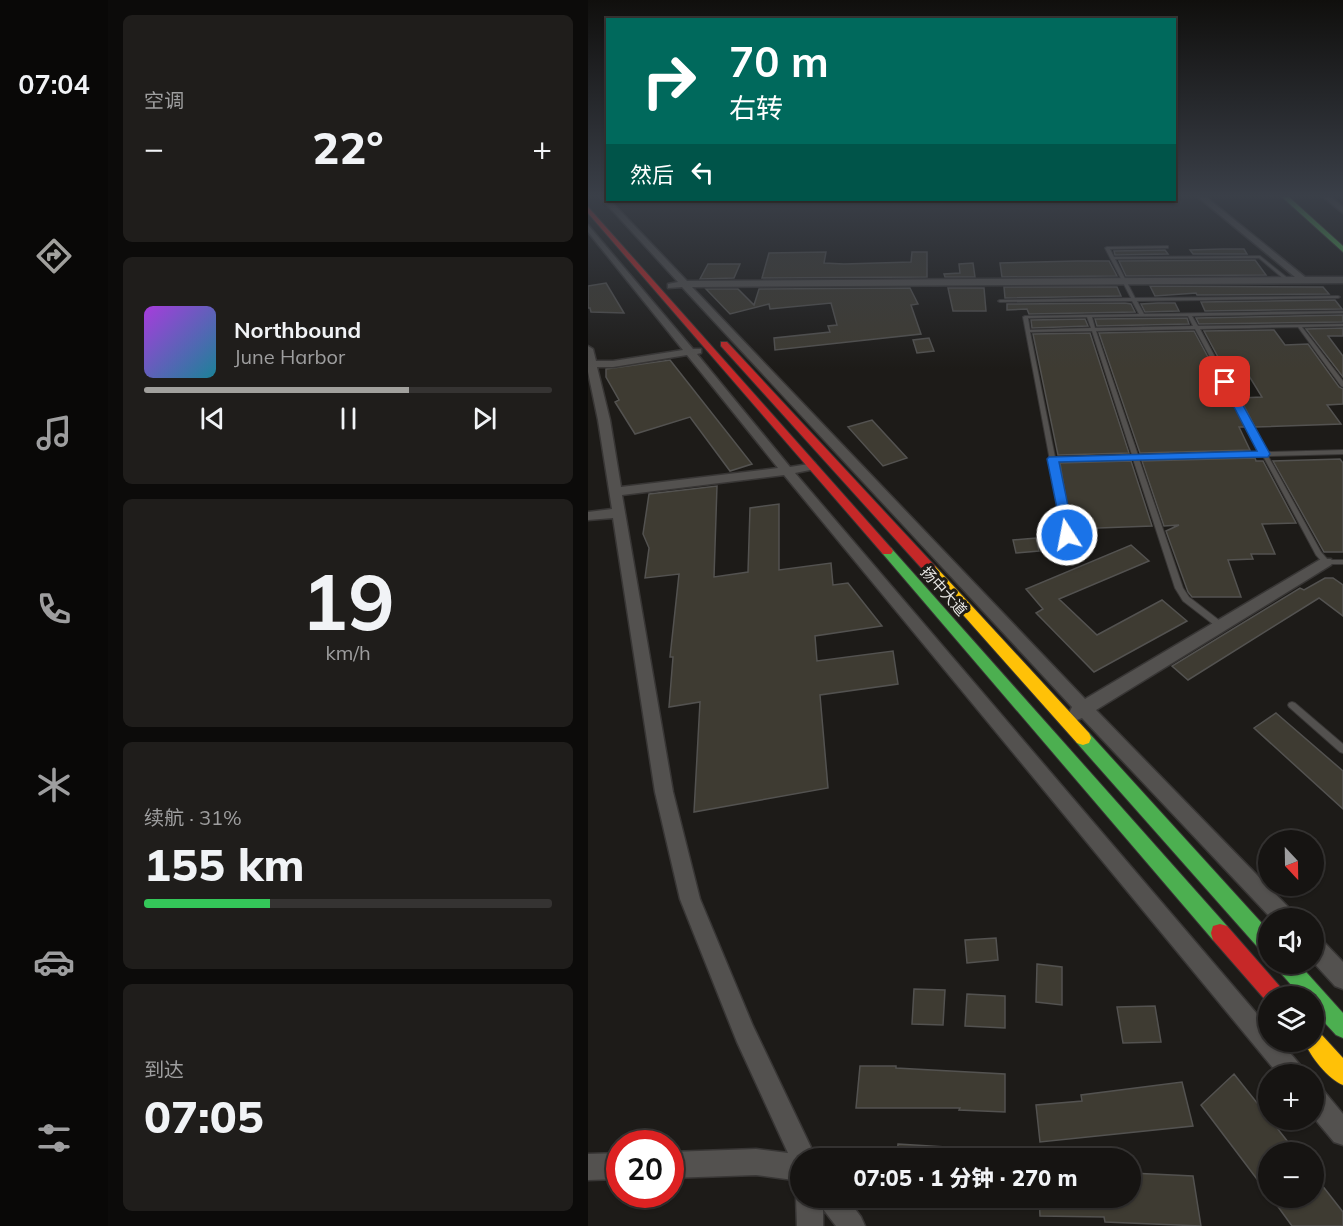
<!DOCTYPE html>
<html lang="zh">
<meta charset="utf-8">
<style>
:root{--surface:#161412;--page:#1f1d1b;--text:#f1f3f6;--muted:#9e9e9f;--line:#353332;--accent:#a1a09d}
body{margin:0;font-family:Mulish,"Noto Sans SC",sans-serif;background:var(--page);color:var(--text);height:100vh;display:flex;flex-direction:column;font-size:22px;white-space:nowrap}
*{box-sizing:border-box;margin:0}
p{font-size:20px;color:var(--muted)}
.icon{flex:none;width:33px;height:33px;fill:none;stroke:currentColor;stroke-width:2;stroke-linecap:round;stroke-linejoin:round}
.map{position:relative;flex:1;overflow:hidden}
.details{display:flex;flex-direction:column;gap:15px;padding:15px;background:#0c0b0a;width:480px}
.details>*{flex:none}
.hud{position:absolute;left:18px;top:18px;width:570px;height:183px;border-radius:0px;box-shadow:0 2px 4px #0004,0 0 0 2px var(--line);background:#00695c;color:#fff;overflow:hidden}
.needle{width:39px;rotate:158deg}
.controls{position:absolute;left:670px;top:830px;display:grid;gap:12px}
.controls a{display:grid;place-items:center;width:66px;height:66px;border-radius:50%;background:var(--surface);box-shadow:0 2px 4px #0004,0 0 0 2px var(--line);font-size:30px}
.speed{position:absolute;left:18px;top:1130px;display:flex;gap:12px;font-size:30px;font-weight:700;text-align:center}
.speed>*{display:grid;place-content:center;width:78px;height:78px;border-radius:50%;background:var(--surface);box-shadow:0 2px 4px #0004,0 0 0 2px var(--line);line-height:1}
.speed .limit{border:9px solid #d22;background:#fff;color:#111}
.pin{position:absolute;display:grid;place-items:center;width:51px;height:51px;color:#fff;margin:-26px;border-radius:12px;box-shadow:0 3px 9px #0006}
.me{position:absolute;width:66px;margin:-33px;rotate:349deg;stroke-linejoin:round;filter:drop-shadow(0 0 4px #0008)}
.turn{display:flex;align-items:center;gap:21px;height:126px;padding:0 24px;font-size:27px}
.turn .icon{width:78px;height:78px;stroke-width:2.5}
.turn b{display:block;font-size:42px;line-height:51px}
.then{display:flex;align-items:center;height:57px;padding:0 24px;background:#0003;gap:12px;font-size:22px}
.big{font-size:45px;font-weight:800;line-height:1.1}
.details .tile{flex:1;display:flex;flex-direction:column;justify-content:center;gap:9px;min-width:0;padding:0 21px;border-radius:9px;background:var(--page)}
.details .dial{align-items:center;gap:0}
.dial b{font-size:78px;line-height:1}
.song{display:flex;align-items:center;gap:18px}
.cover{width:72px;height:72px;border-radius:9px;background:linear-gradient(135deg,hsl(280 70% 55%),hsl(190 70% 35%))}
.played{height:6px;border-radius:3px;background:linear-gradient(90deg,var(--accent) 65%,var(--line) 65%)}
.keys{display:flex;justify-content:space-around;direction:ltr}
.heat{display:flex;justify-content:space-between;align-items:center;font-size:33px;direction:ltr}
.charge{height:9px;border-radius:4px;background:linear-gradient(90deg,#34c759 31%,var(--line) 0)}
.trip{position:absolute;left:202px;top:1148px;width:351px;height:60px;border-radius:30px;background:var(--surface);box-shadow:0 2px 4px #0004,0 0 0 2px var(--line);font-weight:800;line-height:60px;text-align:center}
main{display:flex;flex:1;min-height:0}
.tab-bar{display:flex;flex-direction:column;width:108px;justify-content:space-around;align-items:center;background:#090807;color:var(--muted)}
.tab-bar .icon{width:42px;height:42px}
.tab-bar .current{color:var(--accent)}
.tab-bar b{font-size:27px;color:var(--text)}
.map>svg:first-child{display:block}
</style>
<main>
<nav class="tab-bar">
<b>07:04</b>
<svg class="icon current" aria-label="directions" viewBox="0 0 24 24"><path d="M12 3l9 9-9 9-9-9zM9 14v-3h6M13 9l2 2-2 2"/></svg>
<svg class="icon" aria-label="music" viewBox="0 0 24 24"><path d="M9 18V5l10-2v13"/><circle cx="6" cy="18" r="3"/><circle cx="16" cy="16" r="3"/></svg>
<svg class="icon" aria-label="phone" viewBox="0 0 24 24"><path d="M5 4h4l2 5-3 2q2 4 5 5l2-3 5 2v4C11 20 4 13 5 4z"/></svg>
<svg class="icon" aria-label="climate" viewBox="0 0 24 24"><path d="M12 3v18M4 7l16 10M4 17L20 7"/></svg>
<svg class="icon" aria-label="car" viewBox="0 0 24 24"><path d="M5 17H2v-5l4-1 3-4h7l3 4 3 1v5h-3M9 17h6M6 11h13"/><circle cx="7" cy="17" r="2"/><circle cx="17" cy="17" r="2"/></svg>
<svg class="icon" aria-label="filters" viewBox="0 0 24 24"><path d="M4 7h16M4 17h16"/><circle cx="9" cy="7" r="2"/><circle cx="15" cy="17" r="2"/></svg>
</nav>
<section class="details">
<div class="tile"><p>空调</p>
<div class="heat"><a>−</a><b class="big">22°</b><a>+</a></div>
</div>
<div class="tile">
<div class="song"><i class="cover"></i><div><b>Northbound</b><p>June Harbor</p></div></div>
<div class="played"></div>
<div class="keys"><svg class="icon" aria-label="previous" viewBox="0 0 24 24"><path d="M18 5L8 12l10 7zM5 5v14"/></svg><svg class="icon" aria-label="pause" viewBox="0 0 24 24"><path d="M8 5v14M16 5v14"/></svg><svg class="icon" aria-label="next" viewBox="0 0 24 24"><path d="M6 5l10 7-10 7zM19 5v14"/></svg></div>
</div>
<div class="tile dial"><b>19</b><p>km/h</p></div>
<div class="tile"><p>续航 · 31%</p><b class="big">155 km</b><div class="charge"></div></div>
<div class="tile"><p>到达</p><b class="big">07:05</b></div>
</section>
<div class="map">
<svg width="755" height="1226" viewBox="0 0 755 1226">
<rect width="100%" height="100%" fill="#1d1b18"/>
<!-- building -->
<path fill="#3e3b32" stroke="#535250" stroke-width="1.5" d="M635,249H656L659,254H605L602,250Z
M577,250L580,254L527,255L526,251Z
M238,252L236,263L256,264L323,262L324,252H339V277L174,278L181,253Z
M667,260L678,275L538,276L531,261Z
M489,261H521L529,276L414,277L412,263Z
M385,263L387,277H357L356,274L372,273L371,264Z
M120,264H152L146,278L112,279Z
M18,283L36,313L3,312L2,308H0V286Z
M562,286L735,287L741,294L609,295L608,293L567,296Z
M416,287H529L533,296L417,298Z
M322,288L330,304L323,305L333,334L187,350L186,338L242,332L240,326L249,325L243,303L182,309L181,304L142,314L118,289H150L166,305L171,289Z
M360,288H396L398,311H365Z
M747,300L754,309L617,311L613,302Z
M537,303L543,304L547,312L441,314L439,309L419,310V304Z
M570,303H587L591,311L557,312L553,304Z
M755,315V322L611,324L608,318Z
M599,318L601,324L509,326L507,319Z
M497,319L500,326L444,328L443,320Z
M755,328V336H740L755,356V377L718,329Z
M686,330L697,345L720,344L751,387L755,389V404L739,405L753,424L667,427L652,398L674,397L658,371L637,370L616,331Z
M606,331L627,370H621L634,398H642L657,427H651L662,450L552,453L511,333Z
M502,333L541,453L470,455L445,334Z
M341,338L346,351L329,353L325,340Z
M82,360L164,464L142,471L102,417L47,434L27,402L31,400L18,377V369Z
M284,420L319,458L295,466L260,427Z
M667,458L668,461H675L708,523L674,524L687,554H663L665,559L640,560L653,597H604L600,592L578,531L591,525L576,526L554,461Z
M752,459L755,463V552H736L685,461Z
M543,461L564,526L483,529L472,463Z
M129,486L126,577L160,572L162,508L191,504V570L243,563L245,585L260,583L294,626L227,636L229,661L305,651L310,684L232,695L240,788L106,812L112,702L81,707L85,657H82L91,574L57,578L61,548L55,534L61,494Z
M448,538L451,551L428,553L425,540Z
M543,545L561,561L471,599L509,635L574,600L599,621L506,672L448,613L455,609L438,589Z
M737,578H745L755,585V616L731,598L600,680L584,666L712,588L716,590Z
M688,713L755,771V809L666,728Z
M408,938L410,960L379,963L377,940Z
M449,964L474,967V1005L448,1002Z
M326,989L357,990L355,1025L324,1024Z
M379,994L417,996V1028L377,1026Z
M567,1006L573,1042L535,1043L529,1007Z
M272,1066H308V1068L417,1074V1112L371,1110L372,1108H268Z
M646,1074L708,1152H681V1195L613,1105Z
M594,1082L605,1126L452,1142L448,1105L494,1101L493,1095Z
M310,1144L374,1148V1158H309Z
M543,1173L605,1176L613,1226L517,1222L516,1217L452,1216L451,1197H543Z
M726,1175L755,1212V1226H704L683,1197H726Z"/>
<g fill="none" stroke-linecap="round" stroke-linejoin="round">
<!-- lane casing -->
<g stroke="#383635" stroke-width="2">
<path id="lane" d="M579,246H580V248L522,249L526,257L672,256L702,280L698,281L671,258L527,259L547,298L750,296L752,297L750,298L549,301L556,314L755,311V313L604,316L610,326L755,324V326L714,327L755,381V387L753,386L710,327L612,329L678,452L755,450V454L680,456L733,552L740,560H755V564H736L728,555L675,456L551,459L595,588L601,597L636,624L637,626L636,628H630L595,601L587,588L545,459L468,461L482,535L479,537L476,535L435,317L437,316L551,314L544,301L412,302L410,301L412,300L543,298L517,248L519,247ZM600,316L605,326L507,328L504,317ZM499,317L503,328L442,330L440,318ZM607,329L673,452L550,455L508,331ZM504,331L544,455L467,457L442,332Z
M704,702L707,703L755,744V753L752,752L701,707L700,705L701,703Z"/>
</g>
<!-- street casing -->
<g stroke="#383635" stroke-width="3">
<path id="street" d="M12,197H19L99,281L707,277L610,197H618L717,277H755V283L104,287L497,699L733,559H743L745,562L743,565L508,710L704,911L707,918H683L494,718L489,720L483,718L481,713L484,707L94,287L80,288V284L90,282Z
M735,197H743L755,207V213Z
M0,225L105,349H113V353L109,354L202,467L227,463V469L207,473L681,1028V1041H692L713,1066L717,1074H690L196,475L34,495L85,792L112,899L165,1026L228,1158H213V1181L168,1175L82,1178V1152L168,1149L200,1153L149,1042L92,899L67,792L25,518L0,520V512L24,509L10,420L0,372V346L5,349L8,361H25L95,350L0,232ZM99,355L190,468L33,487L22,420L9,367H25Z
M726,937L734,940L755,962V989L747,986L726,963Z
M726,1087L735,1090L755,1114V1145L746,1142L726,1118Z
M32,1153V1179L0,1180V1154Z
M213,1187V1197H258L273,1217L277,1226H248L235,1209V1226H209L208,1197Z"/>
</g>
<!-- fast casing -->
<g stroke="#383635" stroke-width="2">
<path id="fast" d="M694,197H701L755,246V252Z
M299,547L303,548L639,926L641,933L639,940L632,942L625,940L295,554L293,551L295,548Z
M495,731L501,733L681,931V955L674,952L489,743L487,738L489,733Z
M687,963H710L755,1013V1038L748,1035L726,1011V996H713L690,970Z"/>
</g>
<!-- slow casing -->
<g stroke="#383635" stroke-width="2">
<path id="slow" d="M342,565L347,566L501,733L503,738L501,743L495,745L489,743L337,572L336,569L337,566Z
M726,1031L733,1034L755,1058V1085C740,1079 722,1056 716,1041H726Z"/>
</g>
<!-- jam casing -->
<g stroke="#383635" stroke-width="2">
<path id="jam" d="M0,207L303,548L305,551L303,554H295L0,213Z
M133,342H139L347,566L348,569L347,572H337L133,346Z
M632,924L639,926L694,989L697,996H681L680,1003L625,940L623,933L625,926Z"/>
</g>
<!-- lane -->
<use href="#lane" fill="#53514f" fill-rule="evenodd"/>
<!-- street -->
<use href="#street" fill="#53514f" fill-rule="evenodd"/>
<!-- fast -->
<use href="#fast" fill="#4caf50" fill-rule="evenodd"/>
<!-- slow -->
<use href="#slow" fill="#ffc107" fill-rule="evenodd"/>
<!-- jam -->
<use href="#jam" fill="#c62828" fill-rule="evenodd"/>
</g>
<!-- sky -->
<linearGradient id="sky" x2="0" y2="1"><stop stop-color="#100f0d"/><stop offset="0.53" stop-color="#3a3f48"/><stop offset="1" stop-color="#3a3f48" stop-opacity="0"/></linearGradient>
<rect width="755" height="369" fill="url(#sky)"/>
<!-- route -->
<path fill="#1a73e8" stroke="#114b97" stroke-width="1.5" d="M637,379L642,382L682,454L680,457L471,462L486,535L479,539L475,538L459,459L461,457L669,451L633,382Z"/>
<g text-anchor="middle" dominant-baseline="central" stroke-width="6" stroke-linejoin="round" paint-order="stroke">
<!-- street labels -->
<g font-size="15" fill="#e8e7e4" stroke="#1e1c17">
<text transform="translate(356 591) rotate(48)">扬中大道</text>
</g>
</g>
</svg>
<div class="controls">
<a><svg class="needle" viewBox="-14 -14 28 28"><path d="M0-13l5 13h-10z" fill="#e53935"/><path d="M0 13l5-13h-10z" fill="#9e9e9f"/></svg></a>
<a><svg class="icon" aria-label="sound" viewBox="0 0 24 24"><path d="M4 9h4l5-4v14l-5-4H4zM17 9q2 3 0 6"/></svg></a>
<a><svg class="icon" aria-label="layers" viewBox="0 0 24 24"><path d="M12 4l9 5-9 5-9-5zM3 14l9 5 9-5"/></svg></a>
<a>+</a>
<a>−</a>
</div>
<div class="speed"><div class="limit">20</div></div>
<div class="pin" style="left:637px;top:382px;background:#d93025"><svg class="icon" aria-label="arrive" viewBox="0 0 24 24"><path d="M6 21V4h12l-3 4 3 4H6"/></svg></div>
<svg class="me" style="left:479px;top:535px" viewBox="-20 -20 40 40"><circle r="17" fill="#1a73e8" stroke="#fff" stroke-width="3"/><path d="M0-11L8 9 0 5-8 9z" fill="#fff"/></svg>
<div class="trip">07:05 · 1 分钟 · 270 m</div>
<div class="hud">
<div class="turn"><svg class="icon" aria-label="right" viewBox="0 0 24 24"><path d="M7 20v-9h11M14 6l5 5-5 5"/></svg><div><b>70 m</b>右转</div></div>
<div class="then">然后<svg class="icon" aria-label="left" viewBox="0 0 24 24"><path d="M17 20v-9H6M10 6l-5 5 5 5"/></svg></div>
</div>
</div>
</main>
